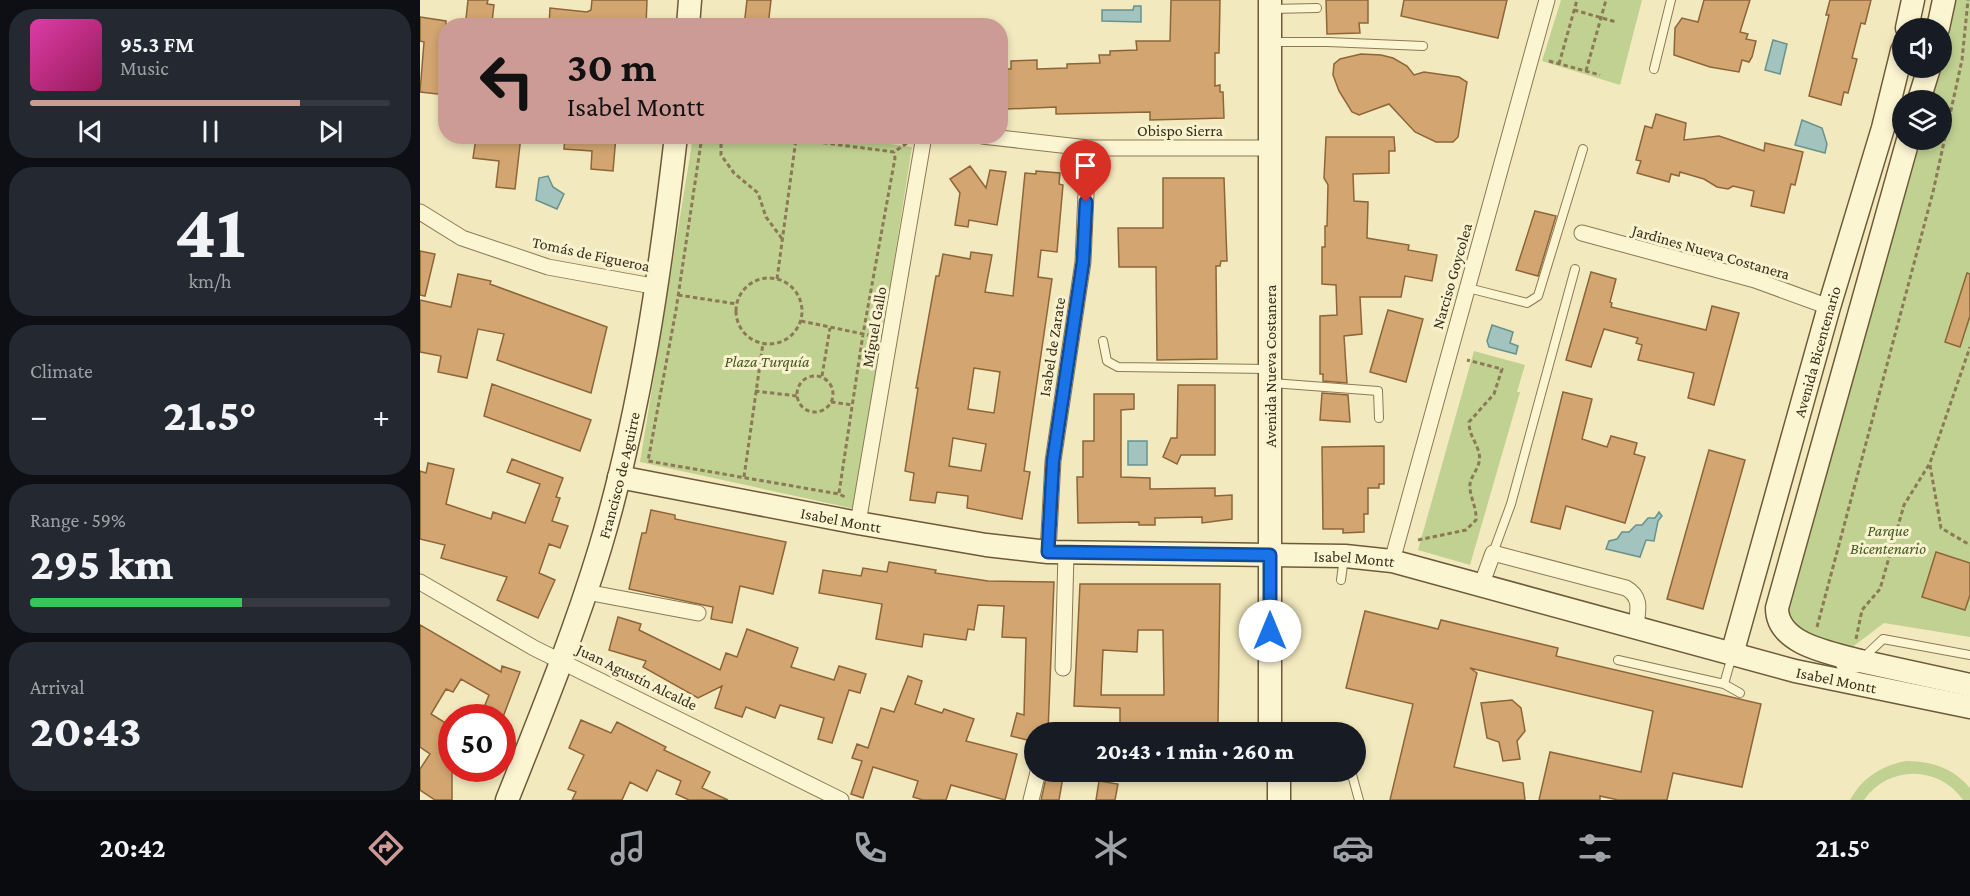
<!DOCTYPE html>
<meta charset="utf-8">
<style>
:root{--surface:#171b24;--page:#242831;--text:#f1f3f6;--muted:#9ea1a6;--line:#363941;--accent:#cd9b96}
body{margin:0;font-family:"Crimson Pro",serif;background:var(--page);color:var(--text);height:100vh;display:flex;flex-direction:column;font-size:22px;white-space:nowrap}
*{box-sizing:border-box;margin:0}
p{font-size:20px;color:var(--muted)}
.icon{flex:none;width:33px;height:33px;fill:none;stroke:currentColor;stroke-width:2;stroke-linecap:round;stroke-linejoin:round}
.map{position:relative;flex:1;overflow:hidden}
.side{display:flex;flex-direction:column;gap:9px;padding:9px;background:#0d0f14;width:420px}
.side>*{flex:none}
.top-card{position:absolute;left:18px;top:18px;width:570px;height:126px;border-radius:24px;box-shadow:0 3px 9px #0003;background:#cd9b96;color:#111;overflow:hidden}
.fabs{position:absolute;left:1472px;top:18px;display:grid;gap:12px}
.fabs a{display:grid;place-items:center;width:60px;height:60px;border-radius:50%;background:var(--surface);box-shadow:0 3px 9px #0003;font-size:30px}
.speed{position:absolute;left:18px;top:704px;display:flex;gap:12px;font-size:30px;font-weight:700;text-align:center}
.speed>*{display:grid;place-content:center;width:78px;height:78px;border-radius:50%;background:var(--surface);box-shadow:0 3px 9px #0003;line-height:1}
.speed .limit{border:9px solid #d22;background:#fff;color:#111}
.pin{position:absolute;display:grid;place-items:center;width:51px;height:51px;color:#fff;margin:-62px -26px;border-radius:50% 50% 50% 0;rotate:-45deg;box-shadow:0 0 6px #0007}
.pin .icon{rotate:45deg}
.me{position:absolute;width:66px;margin:-33px;rotate:0deg;stroke-linejoin:round;filter:drop-shadow(0 0 4px #0008)}
.turn{display:flex;align-items:center;gap:21px;height:126px;padding:0 30px;font-size:27px}
.turn .icon{width:78px;height:78px;stroke-width:2.5}
.turn b{display:block;font-size:42px;line-height:51px}
.big{font-size:45px;font-weight:800;line-height:1.1}
.side .card{flex:1;display:flex;flex-direction:column;justify-content:center;gap:9px;min-width:0;padding:0 21px;border-radius:24px;background:var(--page)}
.side .dial{align-items:center;gap:0}
.dial b{font-size:78px;line-height:1}
.song{display:flex;align-items:center;gap:18px}
.cover{width:72px;height:72px;border-radius:9px;background:linear-gradient(135deg,hsl(320 70% 55%),hsl(330 70% 35%))}
.played{height:6px;border-radius:3px;background:linear-gradient(90deg,var(--accent) 75%,var(--line) 75%)}
.keys{display:flex;justify-content:space-around;direction:ltr}
.heat{display:flex;justify-content:space-between;align-items:center;font-size:33px;direction:ltr}
.charge{height:9px;border-radius:4px;background:linear-gradient(90deg,#34c759 59%,var(--line) 0)}
.trip{position:absolute;left:604px;top:722px;width:342px;height:60px;border-radius:30px;background:var(--surface);box-shadow:0 3px 9px #0003;font-weight:800;line-height:60px;text-align:center}
.tabs{display:flex;height:96px;justify-content:space-around;align-items:center;background:#090b0e;color:var(--muted)}
.tabs .icon{width:42px;height:42px}
.tabs .selected{color:var(--accent)}
.tabs b{font-size:27px;color:var(--text)}
main{display:flex;flex:1;min-height:0}
.map>svg:first-child{display:block}
</style>
<main>
<section class="side">
<div class="card">
<div class="song"><i class="cover"></i><div><b>95.3 FM</b><p>Music</p></div></div>
<div class="played"></div>
<div class="keys"><svg class="icon" aria-label="previous" viewBox="0 0 24 24"><path d="M18 5L8 12l10 7zM5 5v14"/></svg><svg class="icon" aria-label="pause" viewBox="0 0 24 24"><path d="M8 5v14M16 5v14"/></svg><svg class="icon" aria-label="next" viewBox="0 0 24 24"><path d="M6 5l10 7-10 7zM19 5v14"/></svg></div>
</div>
<div class="card dial"><b>41</b><p>km/h</p></div>
<div class="card"><p>Climate</p>
<div class="heat"><a>−</a><b class="big">21.5°</b><a>+</a></div>
</div>
<div class="card"><p>Range · 59%</p><b class="big">295 km</b><div class="charge"></div></div>
<div class="card"><p>Arrival</p><b class="big">20:43</b></div>
</section>
<div class="map">
<svg width="1550" height="800" viewBox="0 0 1550 800">
<rect width="100%" height="100%" fill="#f2e9be"/>
<!-- green -->
<path fill="#c1d192" d="M1141,0H1222L1200,85L1122,61Z
M1530,0H1550V637L1464,623L1431,648L1387,638L1368,618V595L1492,140H1521V100H1503L1512,68H1521V36Z
M411,136L492,147L435,509L220,462L273,137Z
M1054,351L1105,365L1097,392H1100L1050,565L998,550Z
M1486,761C1512,761 1533,768 1550,788V800H1543C1519,765 1468,765 1444,800H1430C1442,778 1461,766 1486,761Z"/>
<!-- water -->
<path fill="#a2c3be" stroke="#68928d" stroke-width="1.5" d="M714,6H721V22L682,21V10H713Z
M1353,40L1367,44L1360,74L1345,70Z
M1382,120L1402,128L1407,144L1405,153L1375,145Z
M128,176L133,187L144,194L137,209L116,200L119,178Z
M1072,325L1093,332L1090,343L1098,346L1096,354L1069,347L1067,341Z
M708,441H727V465H708Z
M1239,512L1242,516L1238,521L1234,541L1226,540L1220,557L1186,549L1189,541L1197,539L1202,532H1209L1216,525H1222L1228,518H1235Z"/>
<!-- building -->
<path fill="#d3a671" stroke="#8d6539" stroke-width="1.5" fill-rule="evenodd" d="M48,0H68L67,4L74,5L72,22L46,19Z
M172,0H227L226,26H129L130,8L167,12L171,10Z
M327,0H351L348,26H324Z
M751,0H800L799,53H795V86L800,85V92H803L804,118L730,120V112L636,114V107L587,109L586,69H591V61L617,60V69L647,68V64L680,63L679,55H690V51L717,50L716,41H750Z
M906,0H948V23H939L940,33L907,34Z
M984,0H1087L1078,38L981,16Z
M1284,0H1330L1320,32L1328,34L1326,39L1336,41L1332,57L1329,62L1322,60L1319,72L1290,67L1254,55L1255,28L1262,18L1278,22Z
M1410,0H1451L1445,24L1441,23L1432,58L1437,59L1428,93L1424,92L1421,105L1389,96L1409,15H1406Z
M0,17L26,21V95L0,92L4,42L0,41Z
M941,54L961,55L973,58L987,66L994,75L1004,72L1039,77L1047,82L1038,137L1033,142H1016L995,132L969,104L939,115L932,112L919,91L913,75L914,64L920,59Z
M1236,114L1266,123L1264,140L1299,136L1344,151L1345,143L1383,152L1375,185L1371,184L1364,213L1331,206L1334,191L1313,186L1308,189L1297,187L1284,179L1260,172L1259,176L1251,174L1249,182L1217,173L1221,161L1216,160L1225,126L1232,128Z
M73,136H101L95,189L76,187L79,161L53,158L56,138L73,140Z
M145,136H196L193,171L171,169L172,151L144,149Z
M906,137H974L975,151H969V173L933,174L934,201L948,202L947,238L989,245L988,250L1017,255L1012,281L985,276L981,297H940L942,334L924,336L927,383L903,381V374H900V316L917,315L916,285L902,284V247H905V226H907L908,185L904,178Z
M550,166L566,188L570,170L586,172L577,225L549,220L548,227L535,225L540,193L530,179Z
M616,171L640,173L639,184L643,185L637,252L621,250L618,277L632,279L604,471L610,472L602,519L547,508L548,496L517,492L515,503L490,500L494,473L485,471L498,388H496L516,276H519L523,254L550,259L551,252L572,255L565,292L593,296L605,173L616,174ZM554,368L580,372L574,413L548,409ZM533,438L566,444L561,471L529,466Z
M743,178H804L807,261H801L800,266H796L797,359L737,360L736,267H699L698,228H743Z
M1115,211L1136,216L1118,276L1096,270Z
M0,251L15,254L5,296L0,295Z
M1171,272L1196,279L1190,302L1192,303L1191,307L1286,330L1292,306L1319,313L1294,405L1268,398L1274,373L1218,360L1222,345L1216,343L1218,338L1184,329L1171,367L1146,360Z
M1547,273L1550,274V316L1540,347L1525,342Z
M38,274L71,281L70,284L187,327L171,393L77,360L84,334L58,329L47,378L18,372L21,356L0,352V300L31,307Z
M968,310L1003,319L986,382L950,372Z
M72,384L171,420L160,451L64,416Z
M758,385H795V455H761L757,464L743,457L751,438H757Z
M1143,392L1172,399L1162,439L1187,447L1191,436L1217,443L1214,454L1225,457L1205,523L1146,506L1140,529L1111,522Z
M902,393L928,395L930,422L900,420Z
M674,394H714V409L701,410V477L730,478V489L795,488V496L812,495V519L782,523V517L735,518V525H719V522L658,523L657,477H663V441H674Z
M964,446V484H959V488H948V514H944V532L923,533V529H903L902,447Z
M1289,450L1325,460L1283,609L1247,599Z
M92,459L143,478L136,497L140,498L132,521L148,526L140,548L129,544L119,573L135,580L118,618L77,600L87,577L21,558L25,545L0,539V471L6,473L8,463L34,469L26,504L71,519L73,512L105,523L120,484L87,472Z
M231,510L255,515V519L366,542L353,594L320,586L312,623L291,619L293,607L209,589L222,533H226Z
M1516,552L1550,563V595L1545,610L1502,597Z
M469,562L516,570L515,573L568,581L634,582L628,732H615V742L591,736L597,713L604,715L606,638L582,637L584,606L558,605L554,630L548,629L546,640L504,634L502,647L456,639L462,604L399,593L403,570L441,576L443,568L467,572Z
M660,584H800L798,724H700V708L654,706ZM718,630H743L744,695H681L683,650L717,652Z
M945,611L1018,629L1021,620L1138,648L1136,656L1341,704L1322,787L1253,773L1247,800H1198L1180,796V800H1119L1130,752L1221,772L1233,711L1050,668L1057,673L1034,767L1103,783L1105,800H970L993,704L926,688Z
M198,617L221,624L219,630L300,670L306,653L317,657L327,629L378,648L371,667L414,680L419,666L446,674L440,693L429,690L412,743L398,739L404,718L360,705L355,718L326,707L322,717L295,708L302,686L278,698L223,667L226,661L189,650Z
M0,625L81,672L82,666L100,672L83,717H60L69,695L41,679L33,692L26,689L11,714L32,727V800H15L0,790V769L10,754L0,747Z
M488,676L502,681L495,704L522,713L524,709L554,719L546,741L597,754L585,800L531,785L526,800H503L493,797L498,781L453,767L443,798L431,794L442,761L432,758L437,744L448,748L461,708L474,712Z
M1092,700L1101,708L1105,731L1097,741L1100,759L1083,761L1079,742L1067,738L1061,703Z
M161,720L191,733L197,722L246,747L244,750L290,772L282,788L308,800H269L256,794L261,781L237,770L227,791L210,782L202,800H152L156,792L148,789L164,755L149,748Z
M627,774L643,777L639,800H621Z
M679,781L698,784L695,800H676Z"/>
<g fill="none" stroke-linecap="round" stroke-linejoin="round">
<!-- lane casing -->
<g stroke="#8c7955" stroke-width="10">
<path id="lane" d="M851,9L897,8
M851,42H908L1003,46
M1234,69L1251,0
M1048,288L1107,303L1118,296L1163,149
M683,341L687,361L698,367L849,369
M852,383L958,391L959,418
M1073,553L1091,504L1155,269
M921,580L924,557
M1312,656L1304,684L1320,693
M1443,658L1463,639L1550,655
M1198,660L1304,684
M931,771L939,800"/>
</g>
<!-- street casing -->
<g stroke="#8c7955" stroke-width="17">
<path id="street" d="M562,136L668,148H850
M0,212L42,238L128,267L238,287
M1162,233L1335,280L1409,307
M438,523L504,136
M628,552L633,461L663,262L668,148
M972,561L1127,0
M0,582L114,648L421,800
M1061,586L1073,553L1206,588C1222,597 1218,610 1216,626
M166,592L278,613
M643,668L646,553
M611,800L618,772"/>
</g>
<!-- secondary casing -->
<g stroke="#6e5a39" stroke-width="25">
<g id="secondary">
<path d="M850,0V732"/>
<path d="M268,26L270,0"/>
<path d="M1487,28L1493,0"/>
<path d="M1518,28L1524,0"/>
<path d="M1499,100L1509,68"/>
<path id="s1" d="M199,477L438,523L566,545L628,552L925,556L972,561L1375,671L1550,707"/>
<path id="s2" d="M1312,654L1409,307L1463,128L1482,51"/>
<path d="M1440,661C1412,653 1357,645 1357,608L1488,140"/>
<path d="M1427,663L1440,661L1550,685"/>
<path d="M855,771L859,779V800"/>
<path id="s3" d="M87,800C120,717 154,634 180,548C220,414 240,275 256,136"/>
</g>
</g>
<!-- path -->
<path stroke="#8c7955" stroke-width="3" stroke-dasharray="4.5 3" stroke-linecap="butt" d="M1154,10L1196,22
M1129,61L1180,75
M1139,64L1157,0
M1166,71L1186,0
M282,136L256,310L228,461L419,494L427,498
M301,136V155L314,173L338,193L346,217L363,240
M351,136L474,152L487,143
M316 311a33 33 0 1 1 66 0a33 33 0 1 1-66 0Z
M357,279L376,139
M258,295L317,304
M381,321L453,336
M377 394a18 18 0 1 1 36 0a18 18 0 1 1-36 0Z
M402,376L410,328
M335,391L377,396
M411,402L433,405
M1510,465L1521,528L1550,545
M324,477L343,343
M419,493L443,334L475,158L474,152
M998,540L1046,530L1056,520C1057,507 1049,496 1050,484C1052,473 1062,466 1059,453C1056,441 1049,435 1049,422L1074,394L1082,369L1047,360
M1397,627L1513,192L1542,60L1548,0
M1436,639L1442,610L1460,589L1484,505L1510,463L1550,347"/>
<!-- lane -->
<use href="#lane" stroke="#fcf5d2" stroke-width="8"/>
<!-- street -->
<use href="#street" stroke="#fcf5d2" stroke-width="15"/>
<!-- secondary -->
<use href="#secondary" stroke="#fcf5d2" stroke-width="22"/>
</g>
<g fill="none" stroke-linecap="round" stroke-linejoin="round">
<!-- route casing -->
<g stroke="#114b97" stroke-width="15">
<path id="route" d="M666,202L663,262L633,461L628,552L850,555V631"/>
</g>
<!-- route -->
<use href="#route" stroke="#1a73e8" stroke-width="10"/>
</g>
<g text-anchor="middle" dominant-baseline="central" stroke-width="6" stroke-linejoin="round" paint-order="stroke">
<!-- street labels -->
<g font-size="16" fill="#3a2e1b" stroke="#f8f2cf">
<text x="760" y="130">Obispo Sierra</text>
<text transform="translate(1291 252) rotate(16)">Jardines Nueva Costanera</text>
<text transform="translate(171 254) rotate(12)">Tomás de Figueroa</text>
<text transform="translate(1032 276) rotate(-74)">Narciso Goycolea</text>
<text transform="translate(454 327) rotate(-80)">Miguel Gallo</text>
<text transform="translate(632 347) rotate(-81)">Isabel de Zarate</text>
<text stroke="none"><textPath href="#s2" startOffset="314">Avenida Bicentenario</textPath></text>
<text transform="translate(850 366) rotate(-90)">Avenida Nueva Costanera</text>
<text stroke="none"><textPath href="#s3" startOffset="344">Francisco de Aguirre</textPath></text>
<text stroke="none"><textPath href="#s1" startOffset="226">Isabel Montt</textPath></text>
<text stroke="none"><textPath href="#s1" startOffset="742">Isabel Montt</textPath></text>
<text transform="translate(217 677) rotate(26)">Juan Agustín Alcalde</text>
<text stroke="none"><textPath href="#s1" startOffset="1240">Isabel Montt</textPath></text>
</g>
<!-- park labels -->
<g font-size="16" font-style="italic" fill="#435820" stroke="#f8f2cf">
<text x="347" y="361">Plaza Turquía</text>
<text x="1468" y="530">Parque<tspan x="1468" dy="18">Bicentenario</tspan></text>
</g>
</g>
</svg>
<div class="fabs">
<a><svg class="icon" aria-label="sound" viewBox="0 0 24 24"><path d="M4 9h4l5-4v14l-5-4H4zM17 9q2 3 0 6"/></svg></a>
<a><svg class="icon" aria-label="layers" viewBox="0 0 24 24"><path d="M12 4l9 5-9 5-9-5zM3 14l9 5 9-5"/></svg></a>
</div>
<div class="speed"><div class="limit">50</div></div>
<div class="pin" style="left:666px;top:202px;background:#d93025"><svg class="icon" aria-label="arrive" viewBox="0 0 24 24"><path d="M6 21V4h12l-3 4 3 4H6"/></svg></div>
<svg class="me" style="left:850px;top:631px" viewBox="-20 -20 40 40"><circle r="19" fill="#fff"/><path d="M0-13L10 11 0 6-10 11z" fill="#1a73e8"/></svg>
<div class="trip">20:43 · 1 min · 260 m</div>
<div class="top-card">
<div class="turn"><svg class="icon" aria-label="left" viewBox="0 0 24 24"><path d="M17 20v-9H6M10 6l-5 5 5 5"/></svg><div><b>30 m</b>Isabel Montt</div></div>
</div>
</div>
</main>
<nav class="tabs">
<b>20:42</b>
<svg class="icon selected" aria-label="directions" viewBox="0 0 24 24"><path d="M12 3l9 9-9 9-9-9zM9 14v-3h6M13 9l2 2-2 2"/></svg>
<svg class="icon" aria-label="music" viewBox="0 0 24 24"><path d="M9 18V5l10-2v13"/><circle cx="6" cy="18" r="3"/><circle cx="16" cy="16" r="3"/></svg>
<svg class="icon" aria-label="phone" viewBox="0 0 24 24"><path d="M5 4h4l2 5-3 2q2 4 5 5l2-3 5 2v4C11 20 4 13 5 4z"/></svg>
<svg class="icon" aria-label="climate" viewBox="0 0 24 24"><path d="M12 3v18M4 7l16 10M4 17L20 7"/></svg>
<svg class="icon" aria-label="car" viewBox="0 0 24 24"><path d="M5 17H2v-5l4-1 3-4h7l3 4 3 1v5h-3M9 17h6M6 11h13"/><circle cx="7" cy="17" r="2"/><circle cx="17" cy="17" r="2"/></svg>
<svg class="icon" aria-label="filters" viewBox="0 0 24 24"><path d="M4 7h16M4 17h16"/><circle cx="9" cy="7" r="2"/><circle cx="15" cy="17" r="2"/></svg>
<b>21.5°</b>
</nav>
